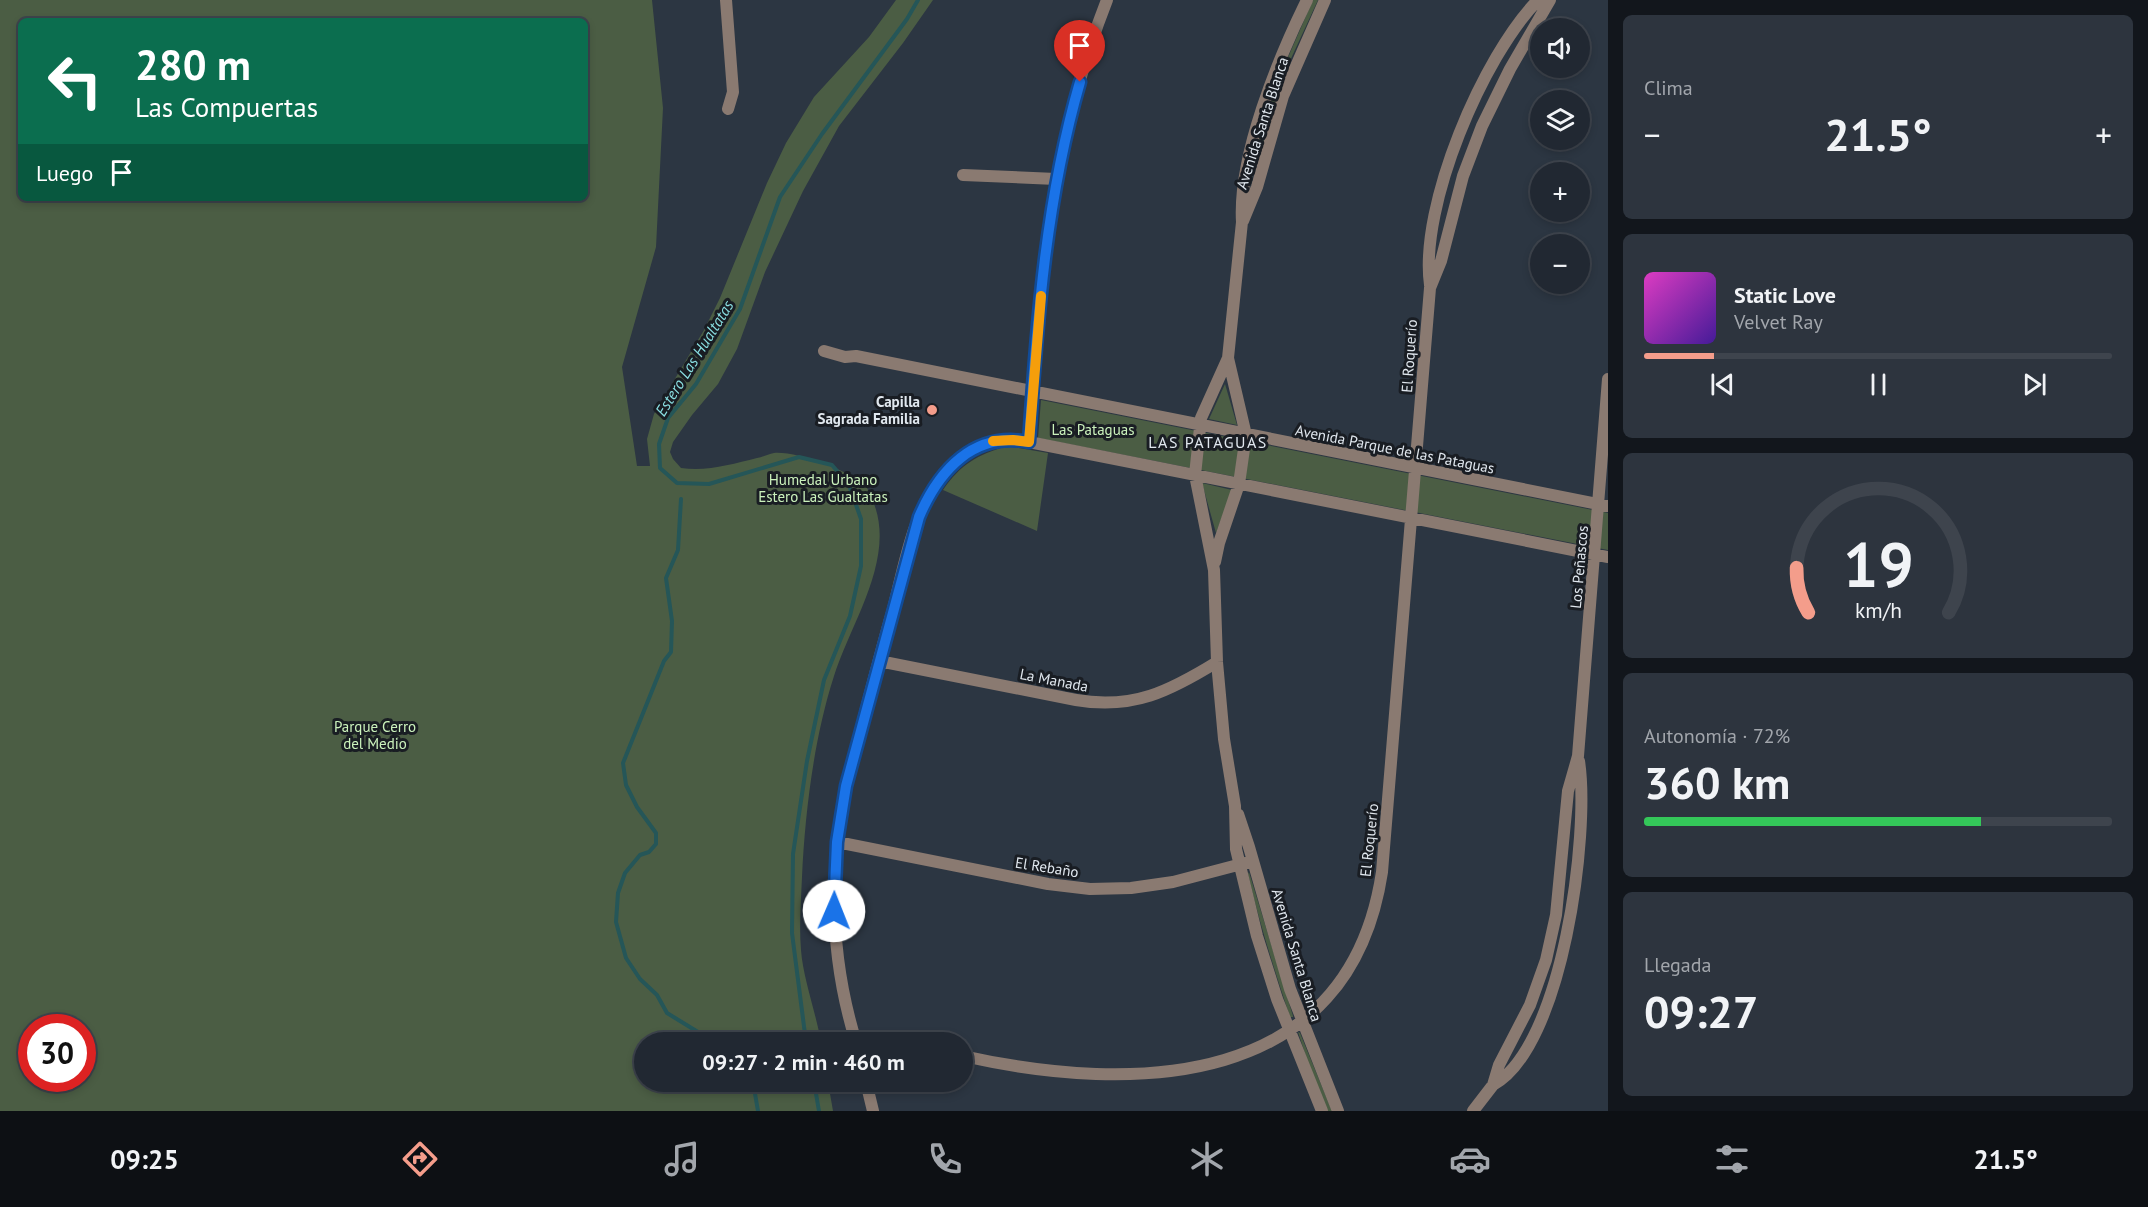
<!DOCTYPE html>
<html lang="es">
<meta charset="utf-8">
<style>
:root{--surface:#212832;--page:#2d343e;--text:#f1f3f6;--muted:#a2a6ac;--line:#3e444d;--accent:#f49d8b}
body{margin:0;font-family:"PT Sans",sans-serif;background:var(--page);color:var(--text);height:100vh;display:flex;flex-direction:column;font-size:22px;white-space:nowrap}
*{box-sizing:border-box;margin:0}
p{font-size:20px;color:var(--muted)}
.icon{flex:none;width:33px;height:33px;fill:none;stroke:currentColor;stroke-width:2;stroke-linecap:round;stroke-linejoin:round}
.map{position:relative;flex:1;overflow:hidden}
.drawer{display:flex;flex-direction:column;gap:15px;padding:15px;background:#12161c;width:540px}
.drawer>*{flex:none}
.guide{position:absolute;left:18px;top:18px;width:570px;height:183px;border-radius:9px;box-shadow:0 3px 9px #0003,0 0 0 2px var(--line);background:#0b6e4f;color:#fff;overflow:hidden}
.buttons{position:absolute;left:1530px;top:18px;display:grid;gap:12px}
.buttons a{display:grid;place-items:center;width:60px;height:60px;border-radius:50%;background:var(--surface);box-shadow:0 3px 9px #0003,0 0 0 2px var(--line);font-size:30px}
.speed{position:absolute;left:18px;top:1014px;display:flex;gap:12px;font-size:30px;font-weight:700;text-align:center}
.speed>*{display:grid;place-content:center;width:78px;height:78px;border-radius:50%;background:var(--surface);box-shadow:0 3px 9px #0003,0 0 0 2px var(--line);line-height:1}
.speed .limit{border:9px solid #d22;background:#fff;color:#111}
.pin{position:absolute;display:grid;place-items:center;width:51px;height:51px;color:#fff;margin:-62px -26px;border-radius:50% 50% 50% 0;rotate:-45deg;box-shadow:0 0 6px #0007}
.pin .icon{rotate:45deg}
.me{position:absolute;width:66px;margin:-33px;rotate:1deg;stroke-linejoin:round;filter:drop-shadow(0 0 4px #0008)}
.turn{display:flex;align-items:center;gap:21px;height:126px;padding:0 18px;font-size:27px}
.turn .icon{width:78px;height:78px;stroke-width:2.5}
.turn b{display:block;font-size:42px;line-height:51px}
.then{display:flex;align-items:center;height:57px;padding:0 18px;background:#0003;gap:12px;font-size:22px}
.big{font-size:45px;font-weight:700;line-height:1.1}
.drawer .tile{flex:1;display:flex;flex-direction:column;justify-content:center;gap:9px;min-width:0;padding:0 21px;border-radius:9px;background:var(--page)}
.drawer .dial{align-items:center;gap:0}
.dial svg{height:156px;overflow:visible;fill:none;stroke:var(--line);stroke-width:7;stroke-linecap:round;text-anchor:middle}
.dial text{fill:var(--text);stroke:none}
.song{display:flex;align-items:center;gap:18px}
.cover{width:72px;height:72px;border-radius:9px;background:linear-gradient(135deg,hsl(310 70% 55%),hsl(260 70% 35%))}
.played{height:6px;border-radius:3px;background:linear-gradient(90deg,var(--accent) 15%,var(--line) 15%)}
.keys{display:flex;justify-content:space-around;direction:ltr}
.heat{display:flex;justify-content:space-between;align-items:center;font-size:33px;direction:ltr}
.charge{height:9px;border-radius:4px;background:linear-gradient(90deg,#34c759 72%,var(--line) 0)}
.trip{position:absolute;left:634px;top:1032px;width:339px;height:60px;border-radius:30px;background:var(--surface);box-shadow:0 3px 9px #0003,0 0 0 2px var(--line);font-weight:700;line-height:60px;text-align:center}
.tab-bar{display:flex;height:96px;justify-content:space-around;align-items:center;background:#0d1014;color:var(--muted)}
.tab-bar .icon{width:42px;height:42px}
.tab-bar .current{color:var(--accent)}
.tab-bar b{font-size:27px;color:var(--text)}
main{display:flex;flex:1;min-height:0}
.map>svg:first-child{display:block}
</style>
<main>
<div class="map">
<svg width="1608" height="1111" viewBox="0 0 1608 1111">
<rect width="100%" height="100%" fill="#2c3642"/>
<!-- green -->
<path fill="#4b5d44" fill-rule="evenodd" d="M0,0H652L663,108L656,247L622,367L637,466H650L647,439L654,414L704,330L720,298L767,183L786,143L814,97L869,37L896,0H933L903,43L839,126L803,191L765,272L737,349L718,384L692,415L673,442L670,452L673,459L681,468C707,472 732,464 757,458C763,457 768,454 774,453C796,451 852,471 866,487C869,490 871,496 872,499C898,556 851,622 834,676C814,738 805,812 802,877C801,901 799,926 801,950C803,978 816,1013 821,1042H645V1082H828L833,1111H0ZM21,21H585V198H21ZM32,1028H82V1078H32Z
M1313,0H1318L1288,65L1286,62Z
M1282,77L1283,79L1249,187C1251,150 1267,113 1280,78Z
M1225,384L1237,425L1209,419Z
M1041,400L1608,513V550L1038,438Z
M1007,446L1048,453L1037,531L943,490C961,464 977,455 1007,446Z
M1202,483L1232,490L1216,533Z
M1249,872L1293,1016V1017H1290C1274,969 1259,922 1248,874Z
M1298,1032L1300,1033L1332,1111H1328L1312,1075Z"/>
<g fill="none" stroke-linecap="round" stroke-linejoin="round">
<!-- stream -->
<path stroke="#255658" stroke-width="4" d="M681,499L678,550L666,578L672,621L671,652L664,661L623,763L626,785L637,807L656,833V844L649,852L640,855L625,873L618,893L616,922L626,958L640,979L657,995L667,1013L698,1032
M716,1038L729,1042
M806,1042L792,933L793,854L807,761L824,680L850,616L861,566V519L849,485L832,465L799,457L709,484L677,483L660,468L659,444L668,418L696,384L740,309L780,197L822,134L907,19L918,0
M753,1082L758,1111
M814,1082L819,1111"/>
<!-- street -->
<path stroke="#8a7a71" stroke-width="12" d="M726,0L733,92L728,109
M963,175L1056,179
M1243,221L1257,187L1283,96L1325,0
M1430,285C1419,206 1483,56 1538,0
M824,351L845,357L856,356L1608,506
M1228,358L1201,418L1195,475L1214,570L1217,662L1224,739L1235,806L1236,849L1257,936L1277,999L1322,1111
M1029,442C1040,289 1050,144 1107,0
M1215,562L1219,543L1239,484L1246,435L1228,358L1242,222C1238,156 1278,59 1307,0
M879,661L1076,700C1133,710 1170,691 1217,662
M1238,814L1249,847L1290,989L1338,1111
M837,842L1048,884L1090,889L1131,888L1173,882L1253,861
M853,1035L897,1042
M856,1042C839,987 832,929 835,871C837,821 849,773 862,724C872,686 882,647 893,609C904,567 912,517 938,481C958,455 986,437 1019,440L1608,557
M963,1056C1134,1094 1349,1090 1382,872L1430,288L1441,261L1463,176L1482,126L1510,69L1550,0
M866,1082L873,1111
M1493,1085C1563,1047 1590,833 1579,761
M1473,1111L1493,1085L1499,1065L1530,1005L1546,960L1556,915L1568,791L1578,756L1608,379"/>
</g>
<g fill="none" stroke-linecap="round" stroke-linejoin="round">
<!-- route casing -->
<g stroke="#114b97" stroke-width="15">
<path id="route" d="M834,911L837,842L846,786L919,517C939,470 974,431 1029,442C1037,321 1046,199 1080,82"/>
</g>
<!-- route -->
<use href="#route" stroke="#1a73e8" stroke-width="10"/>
<!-- slow -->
<path stroke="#f59e0b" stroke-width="10" d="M993,441L1013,440L1029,442L1041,296"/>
</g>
<!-- markers -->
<circle fill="#f49d8b" stroke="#191d23" stroke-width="2" cx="932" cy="410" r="6"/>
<g text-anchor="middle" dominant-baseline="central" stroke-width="6" stroke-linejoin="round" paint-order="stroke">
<!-- street labels -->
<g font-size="15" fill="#e0e7ee" stroke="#191d23">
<text transform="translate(1262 123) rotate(-72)">Avenida Santa Blanca</text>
<text transform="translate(1409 356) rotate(-86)">El Roquerío</text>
<text transform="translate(1395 449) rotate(11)">Avenida Parque de las Pataguas</text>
<text transform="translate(1579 567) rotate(-85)">Los Peñascos</text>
<text transform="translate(1054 680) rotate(11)">La Manada</text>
<text transform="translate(1369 840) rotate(-84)">El Roquerío</text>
<text transform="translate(1047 867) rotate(9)">El Rebaño</text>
<text transform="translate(1297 955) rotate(73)">Avenida Santa Blanca</text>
</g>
<!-- poi labels -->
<g font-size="15" font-weight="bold" fill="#e0e7ee" stroke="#191d23" text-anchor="end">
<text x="920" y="401">Capilla<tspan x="920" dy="17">Sagrada Familia</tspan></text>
</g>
<!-- park labels -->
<g font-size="15" fill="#cbf2bc" stroke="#191d23">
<text x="1093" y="429">Las Pataguas</text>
<text x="823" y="479">Humedal Urbano<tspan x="823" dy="17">Estero Las Gualtatas</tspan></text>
<text x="375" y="726">Parque Cerro<tspan x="375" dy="17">del Medio</tspan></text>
</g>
<!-- water labels -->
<g font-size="16" font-style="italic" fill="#89dee1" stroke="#191d23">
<text transform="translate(694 358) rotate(-58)">Estero Las Hualtatas</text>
</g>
<!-- neighbourhood labels -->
<g font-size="16" letter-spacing="1.5" fill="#e0e7ee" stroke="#191d23">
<text x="1208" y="442">LAS PATAGUAS</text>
</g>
</g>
</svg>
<div class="buttons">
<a><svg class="icon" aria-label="sound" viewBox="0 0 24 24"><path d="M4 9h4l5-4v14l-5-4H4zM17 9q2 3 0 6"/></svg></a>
<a><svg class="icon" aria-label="layers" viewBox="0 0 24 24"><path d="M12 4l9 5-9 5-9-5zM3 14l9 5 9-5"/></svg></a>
<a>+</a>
<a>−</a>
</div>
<div class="speed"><div class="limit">30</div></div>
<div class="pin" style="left:1080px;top:82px;background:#d93025"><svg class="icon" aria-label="arrive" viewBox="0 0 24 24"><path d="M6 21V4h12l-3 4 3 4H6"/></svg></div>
<svg class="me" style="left:834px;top:911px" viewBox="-20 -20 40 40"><circle r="19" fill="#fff"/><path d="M0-13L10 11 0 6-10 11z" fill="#1a73e8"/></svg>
<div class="trip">09:27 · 2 min · 460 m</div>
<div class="guide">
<div class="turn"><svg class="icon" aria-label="left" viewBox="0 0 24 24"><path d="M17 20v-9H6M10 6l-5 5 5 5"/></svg><div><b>280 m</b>Las Compuertas</div></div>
<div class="then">Luego<svg class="icon" aria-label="arrive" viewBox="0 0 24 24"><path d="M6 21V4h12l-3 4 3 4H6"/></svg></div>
</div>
</div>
<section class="drawer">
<div class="tile"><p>Clima</p>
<div class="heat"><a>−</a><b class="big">21.5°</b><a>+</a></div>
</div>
<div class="tile">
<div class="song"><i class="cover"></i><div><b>Static Love</b><p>Velvet Ray</p></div></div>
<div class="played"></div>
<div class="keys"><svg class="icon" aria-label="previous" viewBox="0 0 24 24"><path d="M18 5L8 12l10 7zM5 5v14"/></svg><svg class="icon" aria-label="pause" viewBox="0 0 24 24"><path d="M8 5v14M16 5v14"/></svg><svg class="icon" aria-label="next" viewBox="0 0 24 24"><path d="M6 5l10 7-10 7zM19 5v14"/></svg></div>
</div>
<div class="tile dial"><svg viewBox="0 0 100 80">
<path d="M14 69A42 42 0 1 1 86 69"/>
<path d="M14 69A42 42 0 0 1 8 46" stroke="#f49d8b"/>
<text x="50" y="56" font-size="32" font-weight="700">19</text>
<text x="50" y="72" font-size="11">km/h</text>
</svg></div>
<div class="tile"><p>Autonomía · 72%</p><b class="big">360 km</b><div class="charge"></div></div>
<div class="tile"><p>Llegada</p><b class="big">09:27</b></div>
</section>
</main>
<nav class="tab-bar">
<b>09:25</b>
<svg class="icon current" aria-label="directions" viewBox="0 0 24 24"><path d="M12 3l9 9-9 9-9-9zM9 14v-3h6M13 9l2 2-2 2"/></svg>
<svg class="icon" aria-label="music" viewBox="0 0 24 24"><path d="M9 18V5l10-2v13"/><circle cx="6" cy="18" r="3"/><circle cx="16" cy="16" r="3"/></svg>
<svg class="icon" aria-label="phone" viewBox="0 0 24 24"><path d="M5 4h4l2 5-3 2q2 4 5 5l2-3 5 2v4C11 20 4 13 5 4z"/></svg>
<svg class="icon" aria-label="climate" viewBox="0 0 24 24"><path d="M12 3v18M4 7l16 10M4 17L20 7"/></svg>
<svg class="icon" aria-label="car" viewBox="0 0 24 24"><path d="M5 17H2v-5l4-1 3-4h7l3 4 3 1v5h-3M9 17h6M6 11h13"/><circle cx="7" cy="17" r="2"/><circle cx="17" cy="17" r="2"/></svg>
<svg class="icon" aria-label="filters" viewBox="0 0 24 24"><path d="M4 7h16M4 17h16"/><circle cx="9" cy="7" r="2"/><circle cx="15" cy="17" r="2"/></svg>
<b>21.5°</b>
</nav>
